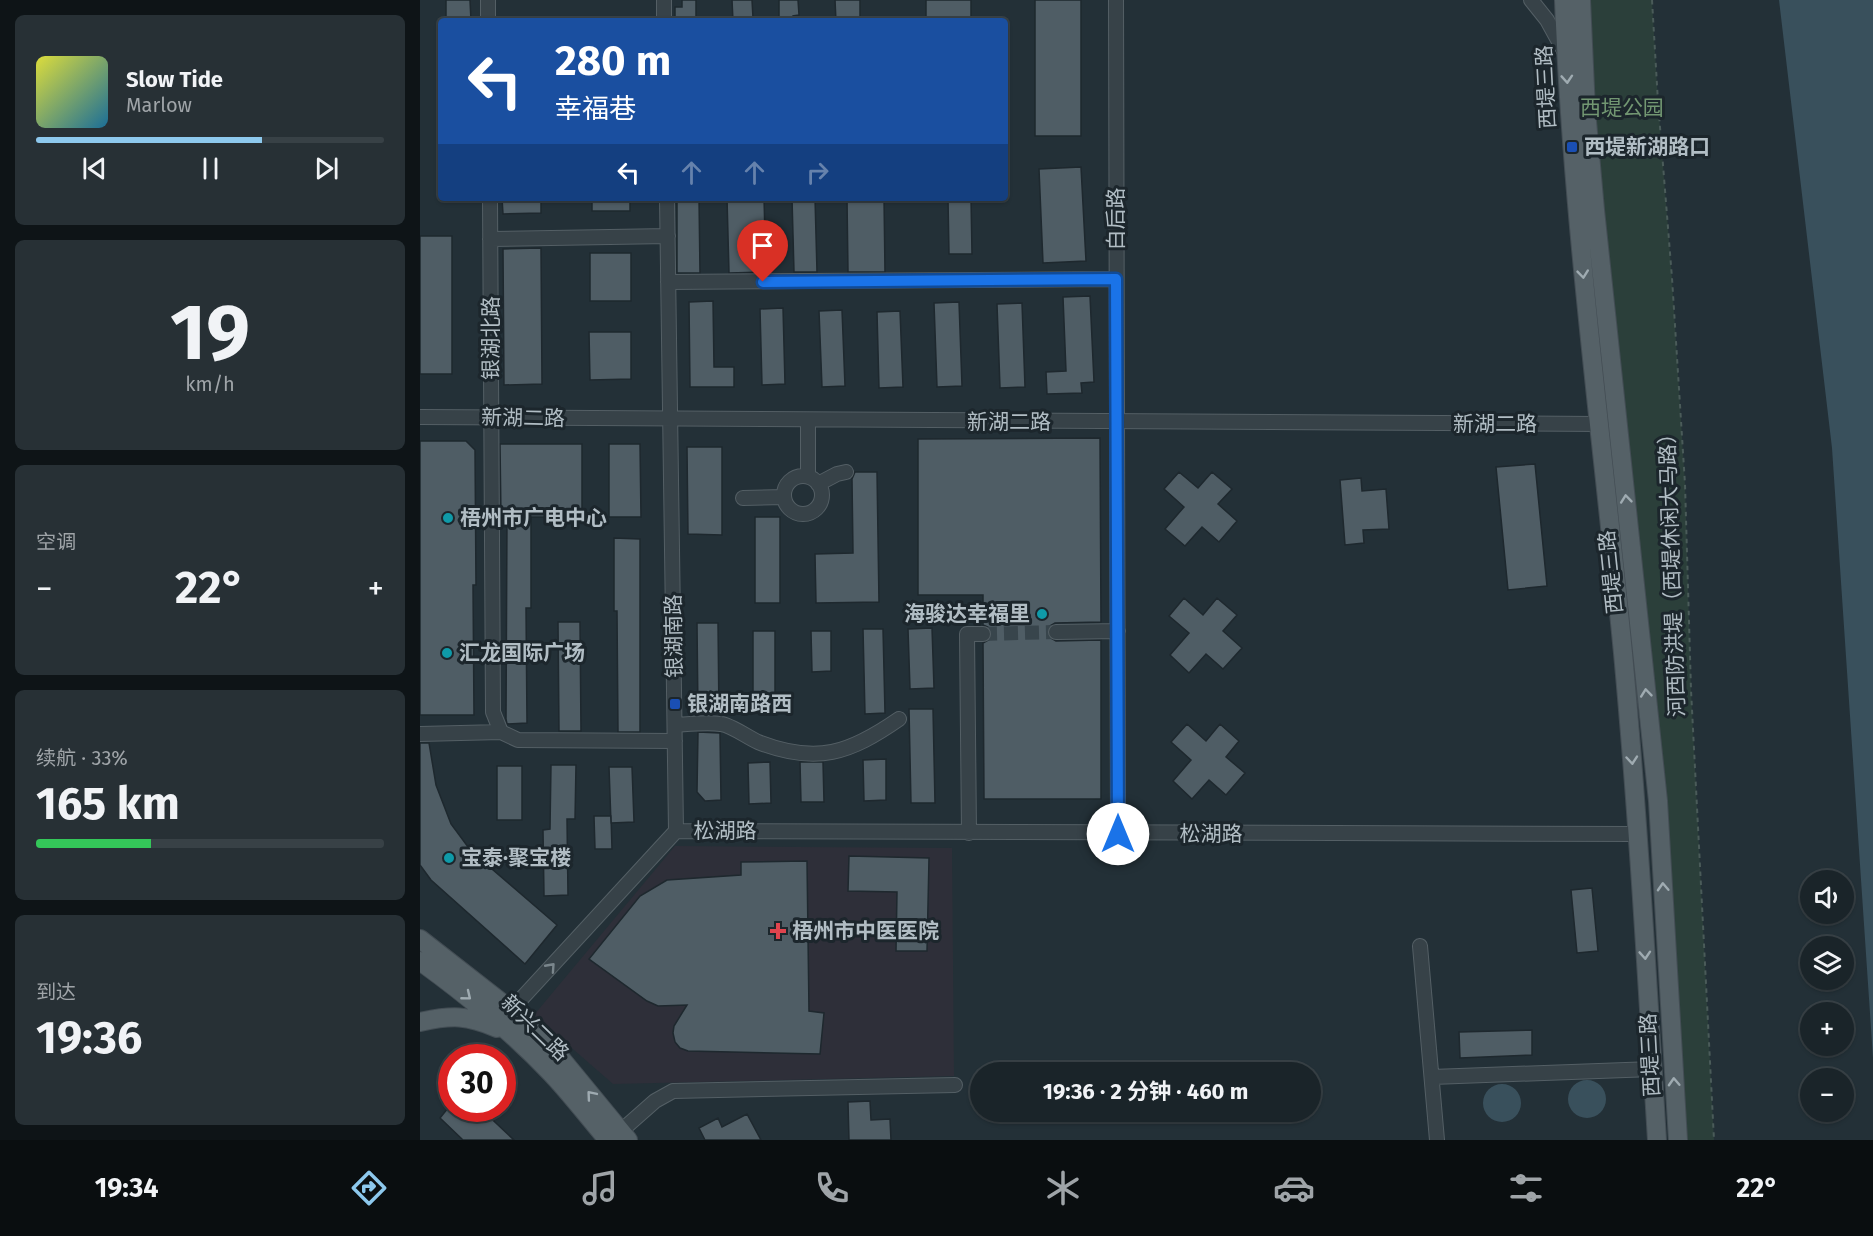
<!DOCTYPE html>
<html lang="zh">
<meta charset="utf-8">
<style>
:root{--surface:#1a2429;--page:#273035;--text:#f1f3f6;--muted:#9fa4a8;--line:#384146;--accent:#8dc8ed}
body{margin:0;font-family:"Fira Sans","Noto Sans SC",sans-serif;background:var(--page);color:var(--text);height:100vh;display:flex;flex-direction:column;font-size:22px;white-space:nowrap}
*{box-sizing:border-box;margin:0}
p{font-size:20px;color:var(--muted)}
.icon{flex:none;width:33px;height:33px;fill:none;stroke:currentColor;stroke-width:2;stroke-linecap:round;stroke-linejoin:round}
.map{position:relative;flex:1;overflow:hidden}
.details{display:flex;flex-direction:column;gap:15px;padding:15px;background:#0e1417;width:420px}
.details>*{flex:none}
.hud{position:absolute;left:18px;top:18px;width:570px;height:183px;border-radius:6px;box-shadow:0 2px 4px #0004,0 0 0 2px var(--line);background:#1a4fa0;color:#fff;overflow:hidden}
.tools{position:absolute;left:1380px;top:870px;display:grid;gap:12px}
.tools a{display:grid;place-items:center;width:54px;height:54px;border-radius:50%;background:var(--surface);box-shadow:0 2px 4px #0004,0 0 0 2px var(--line);font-size:30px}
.speed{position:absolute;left:18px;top:1044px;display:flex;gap:12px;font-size:30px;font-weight:700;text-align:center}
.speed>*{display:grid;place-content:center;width:78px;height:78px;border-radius:50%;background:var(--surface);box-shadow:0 2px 4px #0004,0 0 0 2px var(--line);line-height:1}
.speed .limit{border:9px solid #d22;background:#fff;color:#111}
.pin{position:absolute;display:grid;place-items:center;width:51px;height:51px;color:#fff;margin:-62px -26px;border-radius:50% 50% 50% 0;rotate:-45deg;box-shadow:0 0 6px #0007}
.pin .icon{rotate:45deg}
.me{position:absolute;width:66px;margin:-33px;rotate:0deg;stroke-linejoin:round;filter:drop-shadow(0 0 4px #0008)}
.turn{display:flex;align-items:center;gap:21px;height:126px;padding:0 18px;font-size:27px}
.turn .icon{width:78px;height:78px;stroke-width:2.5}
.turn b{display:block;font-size:42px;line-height:51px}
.lanes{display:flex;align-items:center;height:57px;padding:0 18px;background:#0003;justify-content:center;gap:30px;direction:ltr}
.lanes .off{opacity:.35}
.big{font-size:45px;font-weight:700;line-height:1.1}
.details .widget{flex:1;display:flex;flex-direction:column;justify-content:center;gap:9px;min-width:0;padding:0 21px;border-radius:9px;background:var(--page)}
.details .dial{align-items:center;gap:0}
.dial b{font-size:78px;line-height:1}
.song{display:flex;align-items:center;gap:18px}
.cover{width:72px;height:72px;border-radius:9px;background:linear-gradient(135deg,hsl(60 70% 55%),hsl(200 70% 35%))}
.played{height:6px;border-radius:3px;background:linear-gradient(90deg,var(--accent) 65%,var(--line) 65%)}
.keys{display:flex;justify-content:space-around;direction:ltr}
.heat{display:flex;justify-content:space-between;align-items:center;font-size:33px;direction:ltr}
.charge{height:9px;border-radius:4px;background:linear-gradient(90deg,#34c759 33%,var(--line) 0)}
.trip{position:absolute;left:550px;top:1062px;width:351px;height:60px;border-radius:30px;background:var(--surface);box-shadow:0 2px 4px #0004,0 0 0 2px var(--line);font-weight:700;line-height:60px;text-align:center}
.menu{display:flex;height:96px;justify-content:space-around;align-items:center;background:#0a0e10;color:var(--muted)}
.menu .icon{width:42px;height:42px}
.menu .on{color:var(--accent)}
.menu b{font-size:27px;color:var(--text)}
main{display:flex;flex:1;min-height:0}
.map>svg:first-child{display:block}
</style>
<main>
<section class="details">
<div class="widget">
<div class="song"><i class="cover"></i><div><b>Slow Tide</b><p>Marlow</p></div></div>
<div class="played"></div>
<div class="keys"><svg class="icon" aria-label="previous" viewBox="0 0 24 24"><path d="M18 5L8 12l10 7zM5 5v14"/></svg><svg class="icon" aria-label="pause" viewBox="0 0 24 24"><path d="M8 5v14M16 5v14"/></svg><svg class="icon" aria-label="next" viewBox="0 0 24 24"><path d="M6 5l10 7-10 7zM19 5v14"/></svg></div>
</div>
<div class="widget dial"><b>19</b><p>km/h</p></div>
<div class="widget"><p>空调</p>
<div class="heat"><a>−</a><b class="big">22°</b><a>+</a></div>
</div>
<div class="widget"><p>续航 · 33%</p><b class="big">165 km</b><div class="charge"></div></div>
<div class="widget"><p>到达</p><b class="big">19:36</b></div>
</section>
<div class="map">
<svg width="1453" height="1140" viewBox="0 0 1453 1140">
<rect width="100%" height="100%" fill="#233037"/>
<!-- medical -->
<path fill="#2e2f39" d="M255,846L532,848L534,1076L193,1084L114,1015Z"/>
<!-- green -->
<path fill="#2b3f3a" d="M1161,0H1232L1238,102L1252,278L1265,484L1271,690L1294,1140H1258L1238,801Z"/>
<!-- water -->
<path fill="#39505c" d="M1359,0H1453V1058L1412,448Z
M1148 1099a19 19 0 1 1 38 0a19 19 0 1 1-38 0Z
M1063 1103a19 19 0 1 1 38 0a19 19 0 1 1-38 0Z"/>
<!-- building -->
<path fill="#4f5d65" stroke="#1e282e" stroke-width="1.5" d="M26,0H50L51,21H26Z
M262,0H276V21H255V7H262Z
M312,0H332L333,18H327V21H313Z
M359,0H378L379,15L373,16V21H359Z
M415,0H440V21H416Z
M506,0H551V21H506Z
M615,0H661V136H615Z
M661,167L666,261L623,263L619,169Z
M82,198H121V213L83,214Z
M172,198H210V211H172Z
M257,198H279L280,273H257Z
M307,198H344L346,272L309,273Z
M372,198H395L397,272H374Z
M427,198H464L465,272H428Z
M551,198L552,254H529L528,199Z
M0,236H32V374H0Z
M121,248L122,384L84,385L83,249Z
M170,253H211V301H170Z
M670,296L674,382L661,383L662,393L627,394L626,372L646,371L643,297Z
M293,301L294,367H314V387H270L269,302Z
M539,302L542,386L517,387L514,303Z
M602,303L605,387L580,388L577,304Z
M363,308L365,384L342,385L340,309Z
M422,310L425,386L402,387L399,311Z
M480,311L483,387L459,388L457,312Z
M169,332H211V379L170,380Z
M680,438L681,622L635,623L628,627L627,632L629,637L636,641L681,640V799H564L563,643L570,639L572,633L568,627L563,625V595H498V439Z
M0,441H46L55,450L56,585H53L54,715H0Z
M80,444H162V517H111V608H106L107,723L87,724L86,719L87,517H81Z
M189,444H220L221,517H189Z
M267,447H302V535L268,534Z
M1115,464L1127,586L1088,590L1076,467Z
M435,472H457L459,602L396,603L395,554L433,553L432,479Z
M759,472L778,488L792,472L812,489L798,504L817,521L799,542L782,527L765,546L745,529L764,507L744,489Z
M941,478L942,491L966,489L969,529L943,530L944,543L925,545L920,480Z
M335,517H360V603H335Z
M194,538L220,539V732H198L197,611H194Z
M764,598L783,615L797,598L817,615L803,631L822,648L803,669L786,654L769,673L750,655L769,633L749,616Z
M138,622H160L161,731H139Z
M277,623H298L299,715L278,714Z
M512,628L514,688L490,689L488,629Z
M443,629H463L465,713L445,714Z
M333,631H355V698H333Z
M391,631H411V671L392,672Z
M489,709H513L515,803H491Z
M767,724L786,741L800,724L819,741L806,757L825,773L806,795L789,780L772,799L753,781L771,760L751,742Z
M278,732L300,733L301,800L285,801L277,792Z
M0,743H9L16,785L31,824L51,851L137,925L105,964L11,880L0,865Z
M466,759V800L444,801L443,760Z
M350,762L351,803L329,804L328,763Z
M380,762H403L404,802H381Z
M131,765H156L155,819H147L148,895L124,896L123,830L130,829Z
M77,766H102V820H77Z
M189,767H212L214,822L191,823Z
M174,816H191L192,849H175Z
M429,856L509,858L507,951H476L477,892L428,891Z
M387,861L389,1011L404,1013L400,1054L268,1051L260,1048L255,1042L253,1033L254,1026L267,1005L238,1006L227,1001L169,959L220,896L247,880L321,875V862Z
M1172,888L1178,951L1157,953L1151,890Z
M1112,1030V1055L1040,1058L1039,1032Z
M450,1101L451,1120L470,1119L471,1140H429L428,1102Z
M28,1108H60L94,1140H43L20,1118Z
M327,1114L341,1140H285L279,1128L298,1118L302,1127Z"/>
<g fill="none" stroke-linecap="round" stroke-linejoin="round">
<!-- minor-tunnel -->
<path stroke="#38454c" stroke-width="14" stroke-dasharray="14 7" stroke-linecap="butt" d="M563,634L636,632"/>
<!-- minor casing -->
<g stroke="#545f65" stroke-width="16">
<path id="minor" d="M68,0V21
M244,0V21
M696,0L698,834
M1111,0L1127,20L1144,51
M70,198L73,712L81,732L98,740L255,741
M70,239L248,236
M248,282L696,279
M0,417L1179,424
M388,476V420
M364 495a19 19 0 1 1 38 0a19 19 0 1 1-38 0Z
M398,484L417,474L426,472
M323,498L364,497
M636,632L698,631
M255,725C270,724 287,722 301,724C311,725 327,737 338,742C397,765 430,753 479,719
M0,734L81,732
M256,831L1218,834
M549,833L547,634H563
M1000,946L1017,1140
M91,1010L256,831L247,198
M1012,1077L1233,1069
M201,1131L235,1101L253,1091L535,1085"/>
</g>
<!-- major casing -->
<g stroke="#434d54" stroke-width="20">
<path id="major" d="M1144,0C1152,218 1182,435 1203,653C1218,815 1227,978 1237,1140
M1161,0L1166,110L1175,210L1238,801L1258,1140
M0,939L91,1010L143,1061L208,1140
M0,961C47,995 91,1031 131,1073C151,1094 169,1118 188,1140
M0,1022C32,1015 47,1015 77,1028"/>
</g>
<!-- path -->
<path stroke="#4a5b59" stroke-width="2" stroke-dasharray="4.5 4.5" stroke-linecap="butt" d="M1232,0L1238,102L1252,278L1265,484L1271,690L1294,1140"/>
<!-- minor -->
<use href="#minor" stroke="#374248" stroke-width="14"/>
<!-- major -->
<use href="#major" stroke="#556167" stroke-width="18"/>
</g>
<!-- one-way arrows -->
<defs><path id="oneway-chevron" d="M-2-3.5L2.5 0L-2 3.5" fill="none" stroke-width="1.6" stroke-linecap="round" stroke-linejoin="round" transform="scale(1.5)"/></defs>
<g stroke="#9fabb1">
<use href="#oneway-chevron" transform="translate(1147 79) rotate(86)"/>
<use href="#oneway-chevron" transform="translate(1163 274) rotate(84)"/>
<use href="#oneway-chevron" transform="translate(1206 499) rotate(-96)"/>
<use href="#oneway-chevron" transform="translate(1226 693) rotate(-96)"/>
<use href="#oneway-chevron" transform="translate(1212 760) rotate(85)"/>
<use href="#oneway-chevron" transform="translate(1243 887) rotate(-93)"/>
<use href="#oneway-chevron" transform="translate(1225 955) rotate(86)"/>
<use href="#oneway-chevron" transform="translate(47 996) rotate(39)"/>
<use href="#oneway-chevron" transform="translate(1254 1082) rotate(-93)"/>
<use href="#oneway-chevron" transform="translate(171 1095) rotate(-130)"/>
</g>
<use stroke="#7a868c" href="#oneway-chevron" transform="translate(131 967) rotate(-48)"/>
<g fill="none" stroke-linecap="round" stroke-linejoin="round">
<!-- route casing -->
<g stroke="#114b97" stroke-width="15">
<path id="route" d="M343,282L696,279L698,834"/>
</g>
<!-- route -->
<use href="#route" stroke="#1a73e8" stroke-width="10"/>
</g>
<!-- markers -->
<g fill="#1a4fb4" stroke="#1c262c" stroke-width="2">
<rect x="1146" y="141" width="12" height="12" rx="3"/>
<rect x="249" y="698" width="12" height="12" rx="3"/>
</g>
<g fill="#0f9aa8" stroke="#1c262c" stroke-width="2">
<circle cx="28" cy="518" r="6"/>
<circle cx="622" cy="614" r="6"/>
<circle cx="27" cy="653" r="6"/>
<circle cx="29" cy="858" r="6"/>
</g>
<path fill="#e0444e" stroke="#1c262c" stroke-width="2" d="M355 922h6v6h6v6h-6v6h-6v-6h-6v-6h6z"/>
<g text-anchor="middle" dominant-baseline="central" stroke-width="6" stroke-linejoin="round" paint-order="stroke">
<!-- street labels -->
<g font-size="21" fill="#b1bdc4" stroke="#1c262c">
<text transform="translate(1126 87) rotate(-93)">西堤三路</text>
<text transform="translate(696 219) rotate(-90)">白后路</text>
<text transform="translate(71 338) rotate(-90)">银湖北路</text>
<text transform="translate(103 418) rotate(1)">新湖二路</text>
<text x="589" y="422">新湖二路</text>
<text x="1075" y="424">新湖二路</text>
<text transform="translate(1252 570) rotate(-92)">河西防洪堤（西堤休闲大马路）</text>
<text transform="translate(1191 572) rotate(-96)">西堤三路</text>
<text transform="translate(254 636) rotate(-91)">银湖南路</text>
<text x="305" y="831">松湖路</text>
<text x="791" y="834">松湖路</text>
<text transform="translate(115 1028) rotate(44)">新兴二路</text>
<text transform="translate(1230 1055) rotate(-93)">西堤三路</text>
</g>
<!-- park labels -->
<g font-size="21" fill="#729772" stroke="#1c262c">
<text x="1202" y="108">西堤公园</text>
</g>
<!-- poi labels -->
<g font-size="21" font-weight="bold" fill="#b1bdc4" stroke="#1c262c" text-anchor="start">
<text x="1164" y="147">西堤新湖路口</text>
<text x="40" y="518">梧州市广电中心</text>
<text x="610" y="614" text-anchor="end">海骏达幸福里</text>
<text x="39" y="653">汇龙国际广场</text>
<text x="267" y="704">银湖南路西</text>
<text x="41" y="858">宝泰·聚宝楼</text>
<text x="372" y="931">梧州市中医医院</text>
</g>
</g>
</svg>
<div class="tools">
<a><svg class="icon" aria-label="sound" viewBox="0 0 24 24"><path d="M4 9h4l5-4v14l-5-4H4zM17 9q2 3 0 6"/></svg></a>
<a><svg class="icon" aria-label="layers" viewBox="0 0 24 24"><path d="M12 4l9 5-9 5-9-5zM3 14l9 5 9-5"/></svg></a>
<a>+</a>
<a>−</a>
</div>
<div class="speed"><div class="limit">30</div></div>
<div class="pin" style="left:343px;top:282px;background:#d93025"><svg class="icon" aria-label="arrive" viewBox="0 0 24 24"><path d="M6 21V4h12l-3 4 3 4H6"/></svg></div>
<svg class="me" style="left:698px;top:834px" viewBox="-20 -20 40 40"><circle r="19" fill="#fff"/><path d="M0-13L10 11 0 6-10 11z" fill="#1a73e8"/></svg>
<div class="trip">19:36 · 2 分钟 · 460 m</div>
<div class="hud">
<div class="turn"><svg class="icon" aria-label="left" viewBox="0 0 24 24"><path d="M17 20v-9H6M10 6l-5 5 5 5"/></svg><div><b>280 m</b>幸福巷</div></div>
<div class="lanes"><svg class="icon" aria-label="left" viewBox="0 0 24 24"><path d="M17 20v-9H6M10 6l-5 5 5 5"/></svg><svg class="icon off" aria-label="ahead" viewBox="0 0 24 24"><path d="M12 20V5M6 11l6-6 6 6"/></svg><svg class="icon off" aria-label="ahead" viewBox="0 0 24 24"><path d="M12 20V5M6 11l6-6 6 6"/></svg><svg class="icon off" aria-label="right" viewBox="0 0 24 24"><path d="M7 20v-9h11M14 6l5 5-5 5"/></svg></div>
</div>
</div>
</main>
<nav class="menu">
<b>19:34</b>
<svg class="icon on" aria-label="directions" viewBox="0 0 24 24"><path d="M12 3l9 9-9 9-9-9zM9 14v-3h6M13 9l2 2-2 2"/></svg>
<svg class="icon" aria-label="music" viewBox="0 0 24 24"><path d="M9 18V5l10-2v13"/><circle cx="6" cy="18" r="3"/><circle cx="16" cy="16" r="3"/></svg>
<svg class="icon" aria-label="phone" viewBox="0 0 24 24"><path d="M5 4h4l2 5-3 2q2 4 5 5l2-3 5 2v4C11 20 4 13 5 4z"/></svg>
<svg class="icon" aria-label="climate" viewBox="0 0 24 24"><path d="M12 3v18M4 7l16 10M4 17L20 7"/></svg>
<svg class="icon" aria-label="car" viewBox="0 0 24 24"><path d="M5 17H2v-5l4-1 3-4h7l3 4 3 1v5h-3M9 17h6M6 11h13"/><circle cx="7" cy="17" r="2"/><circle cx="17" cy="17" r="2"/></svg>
<svg class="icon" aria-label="filters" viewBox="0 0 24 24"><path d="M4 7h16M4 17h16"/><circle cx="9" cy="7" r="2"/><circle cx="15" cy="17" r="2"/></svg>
<b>22°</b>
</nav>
